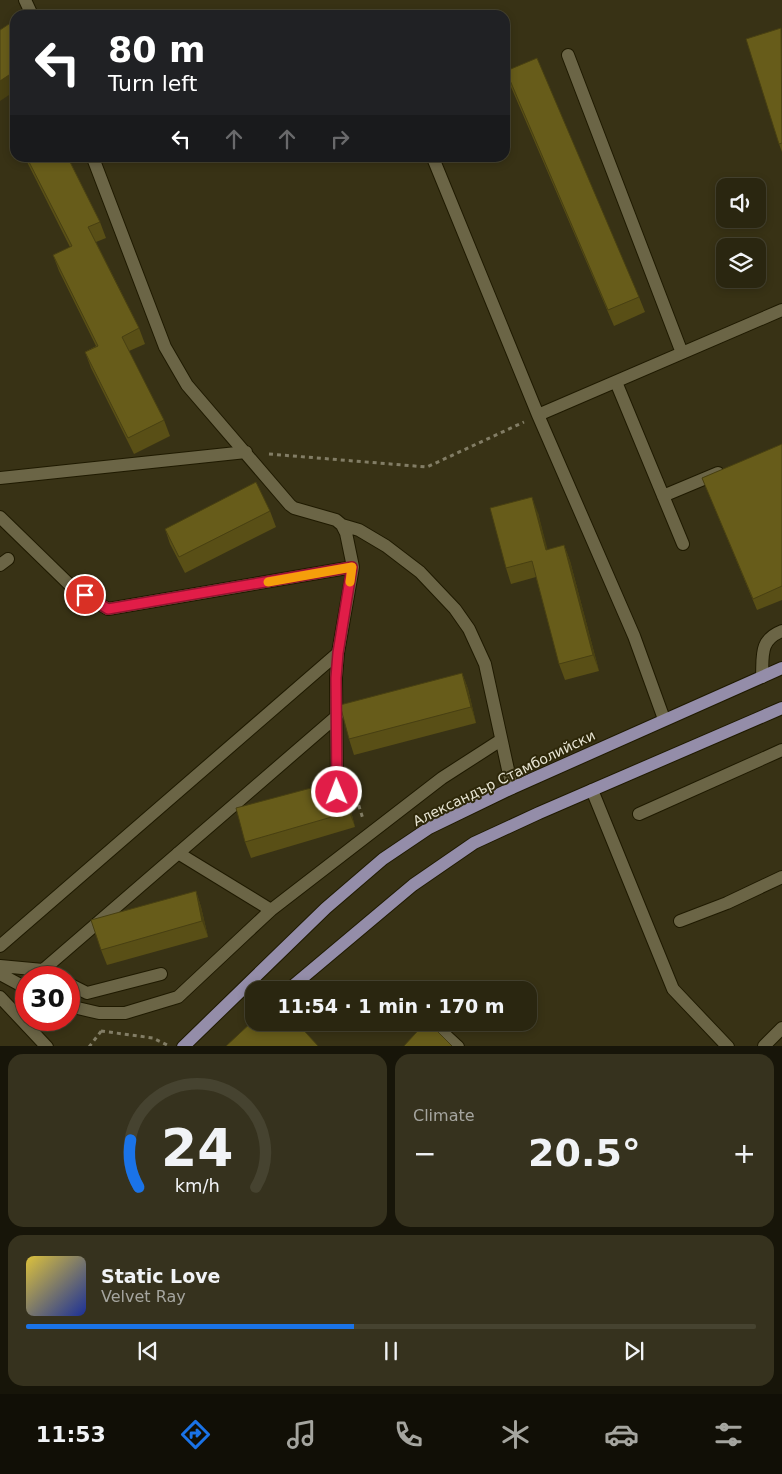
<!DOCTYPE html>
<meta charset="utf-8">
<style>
:root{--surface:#2a2610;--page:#36321e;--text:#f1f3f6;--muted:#a5a59f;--line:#464330;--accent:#1a73e8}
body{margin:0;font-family:"DejaVu Sans",sans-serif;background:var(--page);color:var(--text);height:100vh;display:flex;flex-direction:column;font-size:19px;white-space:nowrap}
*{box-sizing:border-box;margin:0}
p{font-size:16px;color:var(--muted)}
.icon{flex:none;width:28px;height:28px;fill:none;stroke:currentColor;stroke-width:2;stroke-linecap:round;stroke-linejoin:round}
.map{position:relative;height:1046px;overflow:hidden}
.side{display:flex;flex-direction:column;gap:8px;padding:8px;background:#171509;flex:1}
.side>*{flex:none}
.banner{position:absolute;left:10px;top:10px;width:500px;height:152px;border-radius:15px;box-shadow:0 2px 8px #0003,0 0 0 1px var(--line);background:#202124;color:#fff;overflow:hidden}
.tools{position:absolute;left:716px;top:178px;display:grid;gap:10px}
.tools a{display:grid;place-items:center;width:50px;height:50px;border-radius:10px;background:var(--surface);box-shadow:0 2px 8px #0003,0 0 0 1px var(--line);font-size:25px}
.speed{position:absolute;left:15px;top:966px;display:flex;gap:10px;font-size:25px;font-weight:700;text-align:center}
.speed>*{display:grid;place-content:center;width:65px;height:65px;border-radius:50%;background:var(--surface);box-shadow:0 2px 8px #0003,0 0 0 1px var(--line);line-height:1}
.speed .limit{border:8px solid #d22;background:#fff;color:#111}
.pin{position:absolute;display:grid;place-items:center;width:42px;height:42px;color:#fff;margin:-21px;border:2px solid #fff;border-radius:50%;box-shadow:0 1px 5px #0007}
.me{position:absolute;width:55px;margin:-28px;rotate:359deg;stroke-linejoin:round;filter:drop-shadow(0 0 4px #0008)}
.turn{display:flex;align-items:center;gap:18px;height:105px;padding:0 15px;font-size:22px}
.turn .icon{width:65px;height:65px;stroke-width:2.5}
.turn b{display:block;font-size:35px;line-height:42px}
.lanes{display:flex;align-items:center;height:48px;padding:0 15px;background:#0003;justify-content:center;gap:25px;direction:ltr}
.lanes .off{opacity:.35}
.big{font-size:38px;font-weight:600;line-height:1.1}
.side .card{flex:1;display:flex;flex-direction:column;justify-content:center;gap:8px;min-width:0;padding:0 18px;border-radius:15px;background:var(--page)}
.side .dial{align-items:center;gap:0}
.dial svg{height:130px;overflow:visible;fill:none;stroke:var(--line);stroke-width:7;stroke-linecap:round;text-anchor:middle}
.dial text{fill:var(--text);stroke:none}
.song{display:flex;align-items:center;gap:15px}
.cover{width:60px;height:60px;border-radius:8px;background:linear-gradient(135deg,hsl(50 70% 55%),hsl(230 70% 35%))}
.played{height:5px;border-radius:2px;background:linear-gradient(90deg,var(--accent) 45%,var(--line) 45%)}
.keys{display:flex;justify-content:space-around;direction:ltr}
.heat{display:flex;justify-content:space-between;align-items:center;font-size:28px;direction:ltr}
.side .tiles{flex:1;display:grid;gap:8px;grid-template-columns:1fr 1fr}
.card:last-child{grid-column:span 2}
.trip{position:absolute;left:245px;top:981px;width:292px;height:50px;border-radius:15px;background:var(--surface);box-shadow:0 2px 8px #0003,0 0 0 1px var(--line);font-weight:600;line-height:50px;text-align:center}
.tab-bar{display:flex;height:80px;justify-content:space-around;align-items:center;background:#110f06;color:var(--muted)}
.tab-bar .icon{width:35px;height:35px}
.tab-bar .selected{color:var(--accent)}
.tab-bar b{font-size:22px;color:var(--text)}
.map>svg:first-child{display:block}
</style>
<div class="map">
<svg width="782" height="1047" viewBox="0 0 782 1047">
<rect width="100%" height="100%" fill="#383215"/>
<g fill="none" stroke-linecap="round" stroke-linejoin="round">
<!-- minor casing -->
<g stroke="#1f1a00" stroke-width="14">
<path id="minor" d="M25,0L32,15
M568,55L682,353
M93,158L165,347L187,385L290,505L294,508L336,520L342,525L346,533L353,567L338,653L336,677L337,792
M433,158L538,415L634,636L664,719
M616,382L683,544
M538,415L782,310
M0,478L246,452
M663,496L718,473
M0,517L73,588L108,609L353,567
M342,525L359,530L386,546L420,572L455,609L469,629L485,664L512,788
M0,565L8,559
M762,677C763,656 759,640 782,631
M592,790L673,989L728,1047
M639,814L782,750
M178,853L271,910
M680,921L727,903L782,877
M0,946L338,653
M0,966L43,970L57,978
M43,970L337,716
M0,974L26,988
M69,984L87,993L161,974
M0,997L47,1047
M69,1006L99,1013H125L178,997L271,910L442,778L501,740
M431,1022L458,1047
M764,1046L782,1028"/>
</g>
<!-- major casing -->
<g stroke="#1f1a00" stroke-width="14">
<path id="major" d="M288,990L413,885L474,843L539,813L782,708
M183,1047L326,908L383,859L429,828L512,788L782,668"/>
</g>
<!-- path -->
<path stroke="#827d65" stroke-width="3" stroke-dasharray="4 4" stroke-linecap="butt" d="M269,454L427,467L524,422
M354,790L363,819
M101,1031L153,1038L169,1046
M89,1047L102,1030"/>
<!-- minor -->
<use href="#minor" stroke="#6b6546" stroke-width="12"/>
<!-- major -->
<use href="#major" stroke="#948da9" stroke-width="12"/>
</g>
<!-- wall -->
<path fill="#594f16" d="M782,29V152L779,144Z
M506,71L639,297L645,312L614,326L511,87Z
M25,158H68L100,222L106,238L96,242L139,328L145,344L129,351L164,420L170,436L134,454L91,368L85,352L96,346L59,271L53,255L70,247Z
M782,444V600L757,610L702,478Z
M270,511L276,527L185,573L170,544L165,529Z
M538,513L547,550L564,545L570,561L599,671L565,680L559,664L536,577L511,584L506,568Z
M462,673L468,689L476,723L354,755L349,739Z
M347,796L355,827L251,858L245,842Z
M196,891L201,907L208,937L107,965L101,950Z"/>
<!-- shaded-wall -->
<path fill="#484012" d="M15,71V91L0,101V81Z
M532,497L538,513L552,566L546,550Z
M564,545L570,561L599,671L593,655Z
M462,673L468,689L476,723L471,707Z
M341,780L347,796L355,827L349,812Z
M196,891L201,907L208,937L202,921Z"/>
<!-- building -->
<path fill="#675c1a" stroke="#484012" d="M15,20V71L0,81V30Z
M781,28L782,143L779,144L746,39Z
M537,58L639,297L608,310L506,71Z
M27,158H68L100,222L88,227L139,328L122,337L164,420L128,438L85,352L98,346L53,255L72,246Z
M782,444V586L753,599L702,478Z
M256,482L270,511L179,557L165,529Z
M532,497L546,550L564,545L593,655L559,664L532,561L506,568L490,508Z
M462,673L471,707L349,739L340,705Z
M341,780L349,812L245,842L236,808Z
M196,891L202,921L101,950L91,920Z
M254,1020V1022H296L319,1047H225Z
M426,1022H428L453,1047H403Z"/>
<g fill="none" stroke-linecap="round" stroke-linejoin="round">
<!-- route casing -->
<g stroke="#92132f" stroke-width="12">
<path id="route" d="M85,595L108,609L352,567L338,653L336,678L337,792"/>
</g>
<!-- route -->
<use href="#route" stroke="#e11d48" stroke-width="9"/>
<!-- slow -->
<path stroke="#f59e0b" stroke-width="9" d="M268,582L352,567L350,582"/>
</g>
<g text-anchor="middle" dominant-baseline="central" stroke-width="4" stroke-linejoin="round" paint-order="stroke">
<!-- street labels -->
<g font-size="14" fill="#e8e5d4" stroke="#2e280a">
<text transform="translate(504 778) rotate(-26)">Александър Стамболийски</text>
</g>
</g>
</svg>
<div class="tools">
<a><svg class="icon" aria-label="sound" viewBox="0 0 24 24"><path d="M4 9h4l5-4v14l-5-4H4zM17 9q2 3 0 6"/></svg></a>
<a><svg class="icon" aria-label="layers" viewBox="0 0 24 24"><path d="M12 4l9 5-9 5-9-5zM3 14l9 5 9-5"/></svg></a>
</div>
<div class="speed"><div class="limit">30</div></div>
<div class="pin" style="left:85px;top:595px;background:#d93025"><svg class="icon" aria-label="arrive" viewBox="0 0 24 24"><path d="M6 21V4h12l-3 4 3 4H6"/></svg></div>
<svg class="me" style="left:337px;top:792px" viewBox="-20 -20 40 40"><circle r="17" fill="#e11d48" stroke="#fff" stroke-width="3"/><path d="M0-11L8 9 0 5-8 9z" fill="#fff"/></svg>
<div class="trip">11:54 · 1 min · 170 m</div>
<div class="banner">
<div class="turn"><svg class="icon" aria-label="left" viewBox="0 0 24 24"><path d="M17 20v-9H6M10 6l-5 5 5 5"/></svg><div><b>80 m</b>Turn left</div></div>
<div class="lanes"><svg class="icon" aria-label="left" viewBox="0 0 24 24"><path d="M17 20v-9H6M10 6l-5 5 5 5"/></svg><svg class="icon off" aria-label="ahead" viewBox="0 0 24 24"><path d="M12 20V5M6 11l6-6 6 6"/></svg><svg class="icon off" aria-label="ahead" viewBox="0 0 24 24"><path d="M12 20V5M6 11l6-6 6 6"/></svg><svg class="icon off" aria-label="right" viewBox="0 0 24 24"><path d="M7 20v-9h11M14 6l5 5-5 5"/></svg></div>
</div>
</div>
<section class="side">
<div class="tiles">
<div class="card dial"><svg viewBox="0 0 100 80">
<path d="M14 69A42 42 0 1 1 86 69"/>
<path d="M14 69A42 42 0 0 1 9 40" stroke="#1a73e8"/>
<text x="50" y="56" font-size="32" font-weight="700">24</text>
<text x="50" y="72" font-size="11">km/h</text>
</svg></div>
<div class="card"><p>Climate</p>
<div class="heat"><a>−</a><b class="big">20.5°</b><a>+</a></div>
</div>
<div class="card">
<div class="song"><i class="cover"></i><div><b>Static Love</b><p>Velvet Ray</p></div></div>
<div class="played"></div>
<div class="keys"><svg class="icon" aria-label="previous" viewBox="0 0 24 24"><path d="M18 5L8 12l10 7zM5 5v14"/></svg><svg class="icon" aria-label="pause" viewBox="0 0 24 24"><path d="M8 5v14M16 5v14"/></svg><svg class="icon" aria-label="next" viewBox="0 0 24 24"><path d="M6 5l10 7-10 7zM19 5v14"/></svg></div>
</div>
</div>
</section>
<nav class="tab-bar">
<b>11:53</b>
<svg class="icon selected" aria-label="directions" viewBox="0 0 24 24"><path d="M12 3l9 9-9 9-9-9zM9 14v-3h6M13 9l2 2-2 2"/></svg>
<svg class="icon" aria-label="music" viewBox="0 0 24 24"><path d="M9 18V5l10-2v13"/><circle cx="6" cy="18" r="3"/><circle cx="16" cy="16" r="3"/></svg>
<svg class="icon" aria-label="phone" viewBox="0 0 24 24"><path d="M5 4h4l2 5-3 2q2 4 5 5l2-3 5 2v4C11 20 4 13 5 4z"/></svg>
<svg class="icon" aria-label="climate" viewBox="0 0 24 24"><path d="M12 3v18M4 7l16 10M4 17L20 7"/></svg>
<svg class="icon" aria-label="car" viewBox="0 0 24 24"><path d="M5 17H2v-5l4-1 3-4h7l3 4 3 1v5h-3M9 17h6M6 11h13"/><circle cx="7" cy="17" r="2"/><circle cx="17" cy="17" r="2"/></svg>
<svg class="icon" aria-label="filters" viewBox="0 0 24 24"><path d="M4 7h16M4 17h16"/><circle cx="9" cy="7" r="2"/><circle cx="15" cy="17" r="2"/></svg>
</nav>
